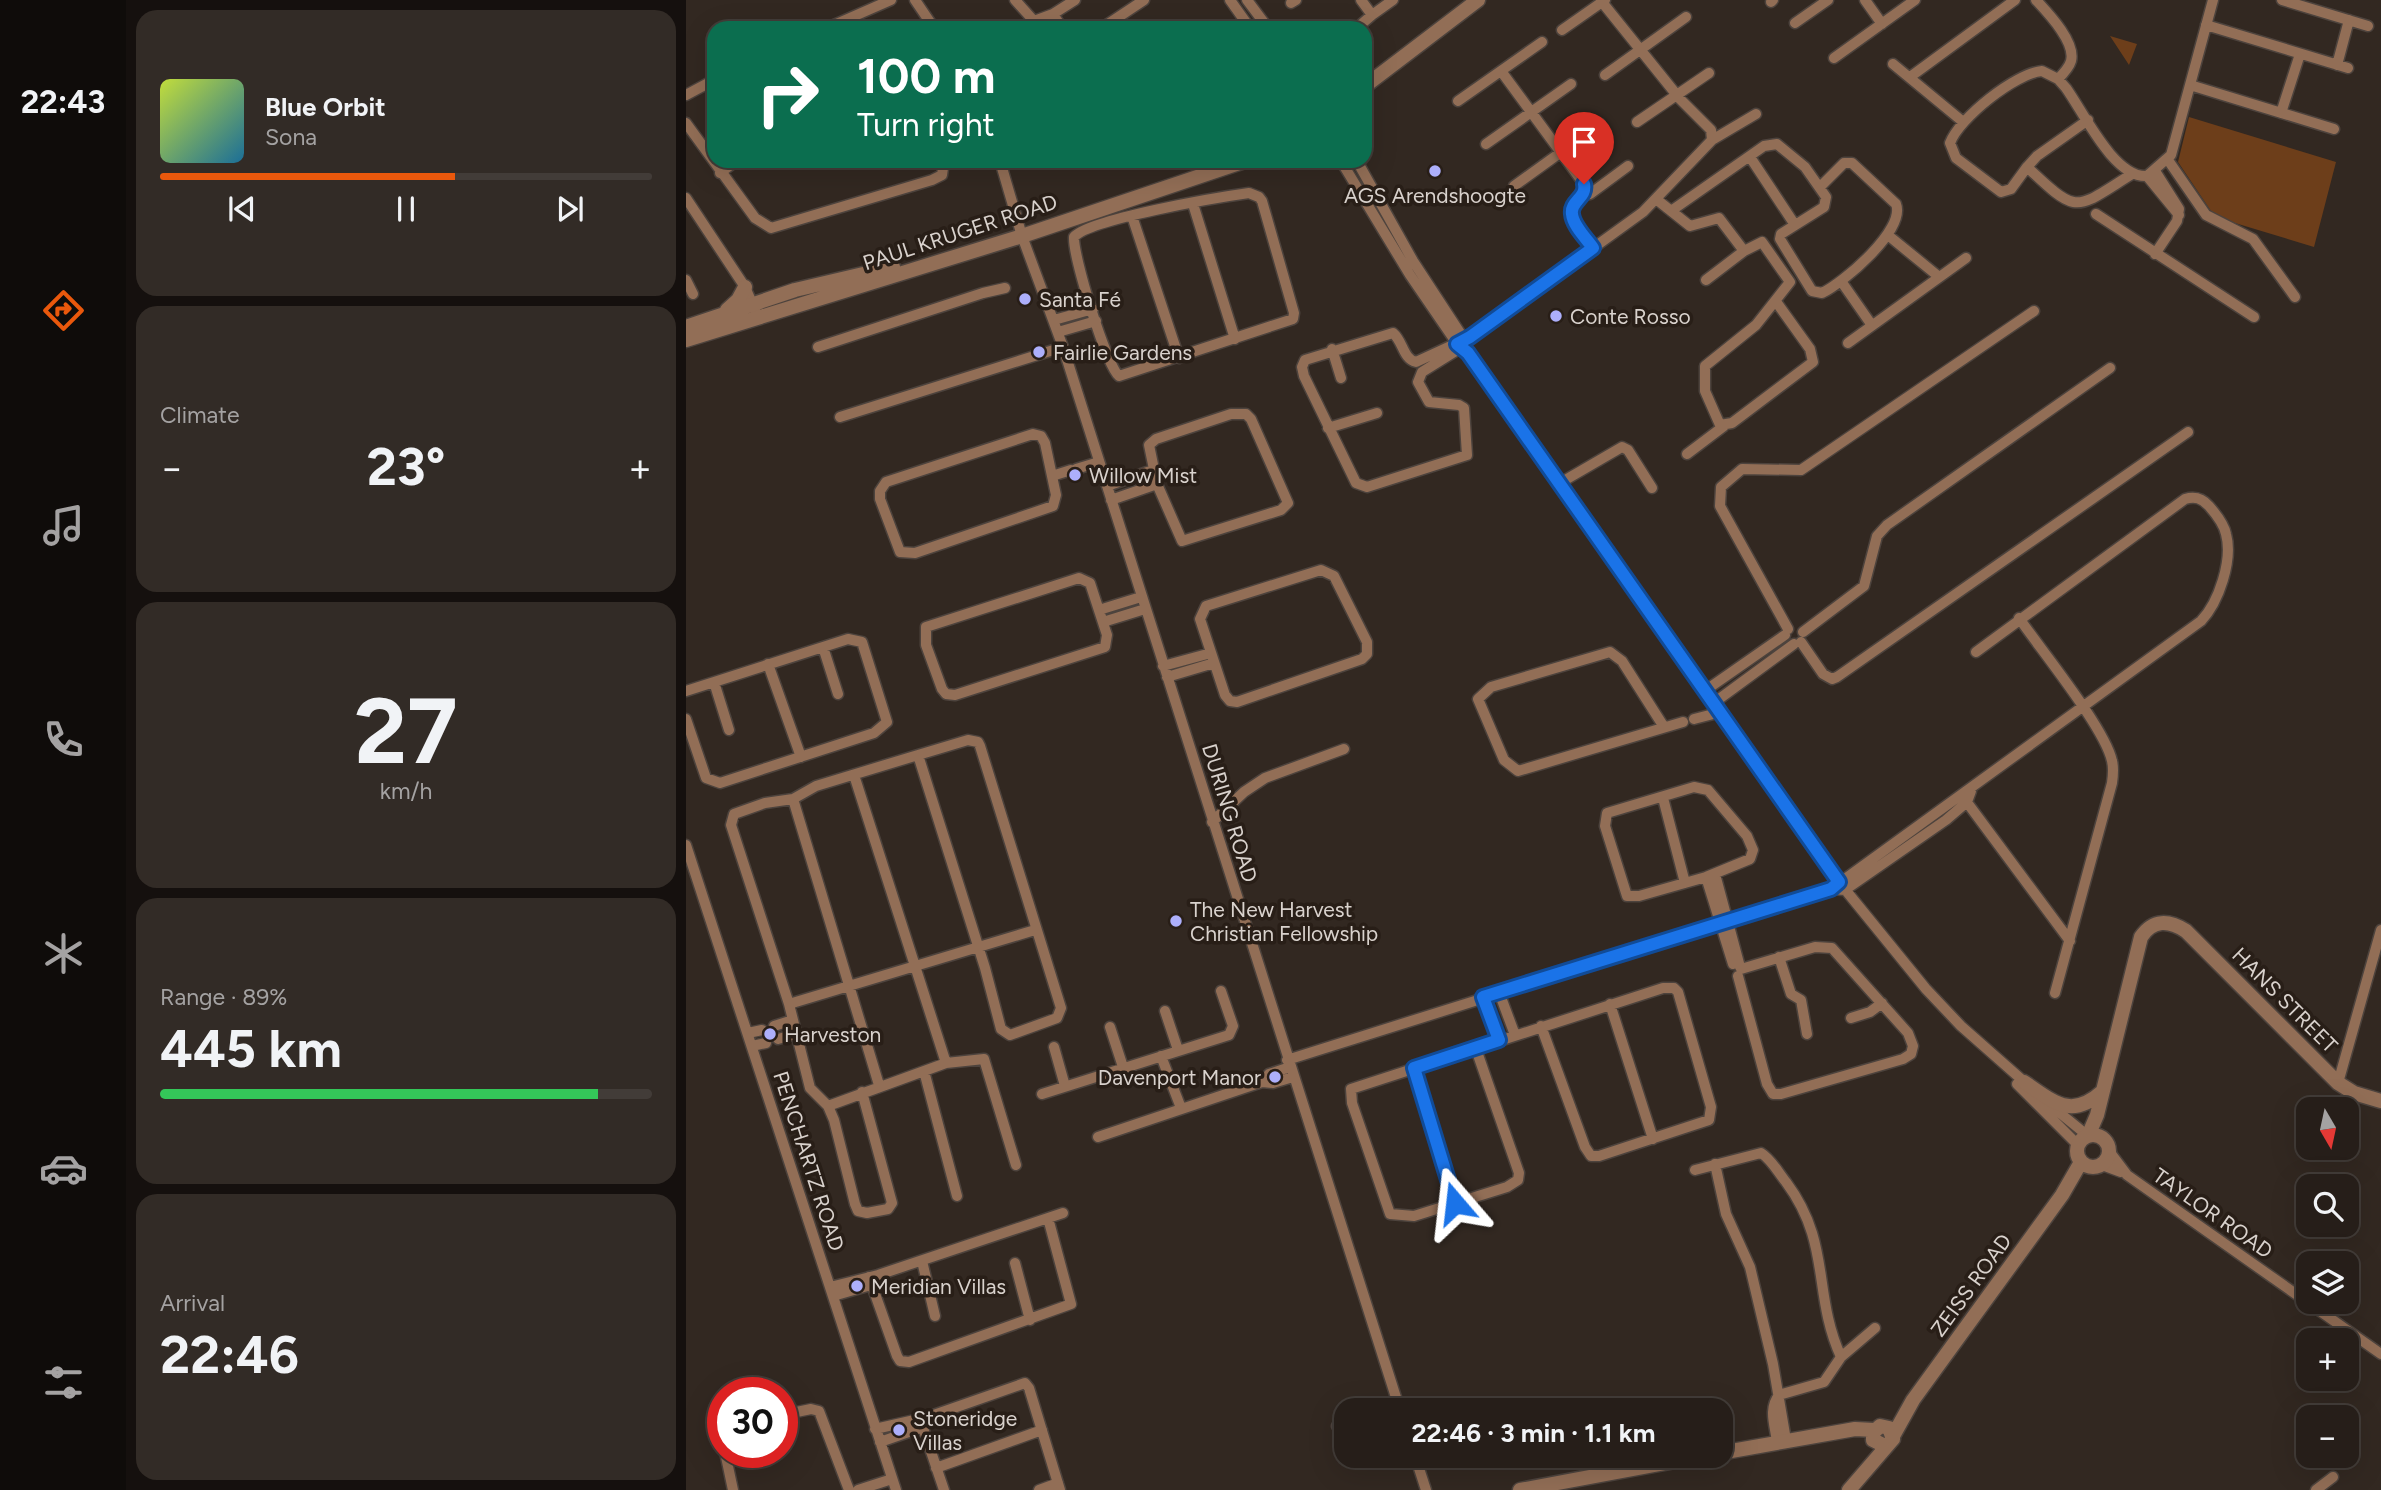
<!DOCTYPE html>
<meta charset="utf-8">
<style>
:root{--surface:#261e19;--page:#322b26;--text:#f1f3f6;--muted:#a4a2a2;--line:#423c38;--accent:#ea580c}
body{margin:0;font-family:Figtree,sans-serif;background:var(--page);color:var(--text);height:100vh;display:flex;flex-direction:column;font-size:26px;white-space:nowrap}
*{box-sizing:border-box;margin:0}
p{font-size:23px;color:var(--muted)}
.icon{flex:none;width:38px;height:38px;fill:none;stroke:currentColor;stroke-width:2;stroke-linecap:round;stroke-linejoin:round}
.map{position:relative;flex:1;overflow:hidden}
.drawer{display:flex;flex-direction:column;gap:10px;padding:10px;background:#15100e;width:560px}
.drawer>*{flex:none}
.hud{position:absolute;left:21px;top:21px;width:665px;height:147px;border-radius:21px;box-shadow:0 7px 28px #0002,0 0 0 2px var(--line);background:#0b6e4f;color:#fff;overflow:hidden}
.needle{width:46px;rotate:171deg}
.tools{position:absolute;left:1610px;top:1097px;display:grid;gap:14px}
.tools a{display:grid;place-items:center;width:63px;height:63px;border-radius:14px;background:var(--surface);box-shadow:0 7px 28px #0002,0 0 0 2px var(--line);font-size:35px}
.speed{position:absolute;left:21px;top:1377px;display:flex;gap:14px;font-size:35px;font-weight:700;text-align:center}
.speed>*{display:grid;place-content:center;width:91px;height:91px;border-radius:50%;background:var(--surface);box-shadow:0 7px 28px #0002,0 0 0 2px var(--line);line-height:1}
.speed .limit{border:10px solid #d22;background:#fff;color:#111}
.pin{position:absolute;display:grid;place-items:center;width:60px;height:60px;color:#fff;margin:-72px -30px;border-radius:50% 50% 50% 0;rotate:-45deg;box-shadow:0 0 7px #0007}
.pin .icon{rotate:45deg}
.me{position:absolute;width:77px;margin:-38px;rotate:343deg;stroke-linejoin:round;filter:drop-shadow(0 0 5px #0008)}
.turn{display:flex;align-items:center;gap:24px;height:147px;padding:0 35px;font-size:32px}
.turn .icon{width:91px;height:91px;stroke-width:2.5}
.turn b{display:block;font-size:49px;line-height:60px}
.big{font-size:52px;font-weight:700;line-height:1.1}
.drawer .card{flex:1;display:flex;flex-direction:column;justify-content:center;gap:10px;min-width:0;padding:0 24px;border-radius:21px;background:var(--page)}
.drawer .dial{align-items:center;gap:0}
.dial b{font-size:91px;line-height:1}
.song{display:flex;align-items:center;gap:21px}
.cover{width:84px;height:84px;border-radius:10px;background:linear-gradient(135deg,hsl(70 70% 55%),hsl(200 70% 35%))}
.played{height:7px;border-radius:4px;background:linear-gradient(90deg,var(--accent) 60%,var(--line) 60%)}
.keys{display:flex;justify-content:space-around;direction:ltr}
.heat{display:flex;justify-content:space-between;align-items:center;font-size:38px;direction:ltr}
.charge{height:10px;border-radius:5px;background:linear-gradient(90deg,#34c759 89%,var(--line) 0)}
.trip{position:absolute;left:648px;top:1398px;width:399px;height:70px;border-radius:21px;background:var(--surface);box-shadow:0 7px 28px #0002,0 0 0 2px var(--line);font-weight:700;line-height:70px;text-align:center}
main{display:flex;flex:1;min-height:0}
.tabs{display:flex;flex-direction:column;width:126px;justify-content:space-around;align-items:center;background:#0f0c0a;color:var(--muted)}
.tabs .icon{width:49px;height:49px}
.tabs .selected{color:var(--accent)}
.tabs b{font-size:32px;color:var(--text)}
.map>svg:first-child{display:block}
</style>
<main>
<nav class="tabs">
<b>22:43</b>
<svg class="icon selected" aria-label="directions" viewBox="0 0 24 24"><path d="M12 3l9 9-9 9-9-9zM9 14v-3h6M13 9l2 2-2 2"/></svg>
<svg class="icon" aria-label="music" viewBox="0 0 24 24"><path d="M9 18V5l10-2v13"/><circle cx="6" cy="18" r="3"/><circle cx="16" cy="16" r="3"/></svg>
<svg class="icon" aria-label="phone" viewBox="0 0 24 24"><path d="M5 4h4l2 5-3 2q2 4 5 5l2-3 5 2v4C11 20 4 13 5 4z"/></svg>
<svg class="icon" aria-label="climate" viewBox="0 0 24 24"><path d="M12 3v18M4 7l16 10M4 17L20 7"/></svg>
<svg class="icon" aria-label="car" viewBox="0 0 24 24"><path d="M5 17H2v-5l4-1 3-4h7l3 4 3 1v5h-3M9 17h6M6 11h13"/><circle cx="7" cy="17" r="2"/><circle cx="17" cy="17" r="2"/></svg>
<svg class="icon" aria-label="filters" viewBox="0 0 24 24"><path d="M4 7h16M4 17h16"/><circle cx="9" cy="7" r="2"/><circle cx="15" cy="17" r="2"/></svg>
</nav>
<section class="drawer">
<div class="card">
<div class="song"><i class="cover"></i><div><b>Blue Orbit</b><p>Sona</p></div></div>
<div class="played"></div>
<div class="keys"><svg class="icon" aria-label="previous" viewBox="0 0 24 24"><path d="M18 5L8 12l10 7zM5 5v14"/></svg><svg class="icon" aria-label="pause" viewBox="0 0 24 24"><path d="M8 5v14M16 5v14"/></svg><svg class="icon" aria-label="next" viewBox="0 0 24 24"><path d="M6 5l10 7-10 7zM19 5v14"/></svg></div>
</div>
<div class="card"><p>Climate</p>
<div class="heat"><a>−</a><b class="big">23°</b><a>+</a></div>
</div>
<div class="card dial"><b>27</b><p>km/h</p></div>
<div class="card"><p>Range · 89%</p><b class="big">445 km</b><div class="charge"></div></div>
<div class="card"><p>Arrival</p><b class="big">22:46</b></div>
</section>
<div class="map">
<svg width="1695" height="1490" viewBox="0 0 1695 1490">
<rect width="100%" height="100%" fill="#322821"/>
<!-- green -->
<path fill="#6d3e1a" d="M1424,36L1451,44L1443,65Z
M1503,117L1650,162L1628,247L1529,217L1492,162Z"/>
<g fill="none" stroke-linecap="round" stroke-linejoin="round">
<!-- minor casing -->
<g stroke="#4d433d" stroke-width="13">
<path id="minor" d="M229,0L248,28
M329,0L348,21L367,14L389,0
M544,0L564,28
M561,0L582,28
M675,0L686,15L707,0
M1179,0L1196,24
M1350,0C1362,13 1390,42 1385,61C1383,68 1377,74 1372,79
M1596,0L1682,26
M1085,2L1087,0
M605,3L610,0
M367,14L376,28
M1109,23L1142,0
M1520,25L1662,68
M141,28L205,0
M416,28L458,0
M671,28L686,15
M876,30L919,0
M1148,58L1229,0
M1207,64L1276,121
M1651,65L1663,20
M815,71L898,184C901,198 884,201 886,214C887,226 901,239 907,248
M919,75L1000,17
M1224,77L1329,0
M1504,85L1648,129
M0,95L28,80
M772,101L856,42
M1595,113L1614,54
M951,122L1023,73
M0,123L69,218L85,228L246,180L256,175L258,161
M1026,140L1070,114
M800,144L885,84
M1064,157L1109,225
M1482,160L1520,215L1567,239L1609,297
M314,161L336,236L377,347L714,1410
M655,161L724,275L774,348
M671,161L727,261L778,339L782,353L1153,882L1240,989L1275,1026L1343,1086
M1341,167L1351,156L1402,120
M1469,171L1493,209L1491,221L1469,254
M34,173L50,161
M1446,174C1388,210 1393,216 1341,167L1325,189L1315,192L1270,158L1264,143C1273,118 1330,73 1356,71L1372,79L1380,88C1398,113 1428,178 1461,176L1485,155L1527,0
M1461,176L1493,215
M828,186L914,124
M563,193L573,197L576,201L608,313L607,319L433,376C420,365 387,256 388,237C403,219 534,197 563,193Z
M897,195L904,194L942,166
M0,198L59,287L69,310
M970,199L1004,226L1033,218L1058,251L1076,242L1104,282L1070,325L1019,366V391L1034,425L1046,423L1127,362L1124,349L1091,303
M507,204L549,339
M985,211L1078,146L1091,144L1119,167L1140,197L1138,207L1095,234L1094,239L1126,291L1136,293C1157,283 1220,230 1210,204L1166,163H1158L1135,186
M1410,214L1568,317
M446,216L493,358
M1203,236L1252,276
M0,280L7,294
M1020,280L1058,251
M1155,281L1185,324
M368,320L407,309
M372,332L410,321
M782,338L730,362C717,359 717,341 707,333L619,360L616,367L618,376L670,483L681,487L781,455L778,408L773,405L743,402L732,382L736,372L781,344L784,337L957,212L1026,140L1025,130L994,99L916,2
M1162,343L1280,258
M132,347L297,293L319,288
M646,349L655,378
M545,414H560L565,419L602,503L595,510L496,541L471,484L463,445L470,439Z
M154,417L377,347
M642,428L691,413
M347,434L355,436L359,443L370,495L367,506L229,553L214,552L194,499V491L200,482Z
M1001,454L1038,426
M390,469L413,462
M366,476L385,470
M874,483L936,447L942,450L966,488
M421,486L467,470
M425,500L471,484
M635,570L648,576L681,642V654L676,659L551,702L544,701L539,695L514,619L520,606Z
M393,578L404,583L421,635L419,647L269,695L260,694L256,689L240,645V627Z
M413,610L455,597
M1333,618C1355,650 1419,728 1426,761C1428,769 1427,776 1426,783L1369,993
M417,622L459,609
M1102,629L1034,506L1035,487L1056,469L1115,470L1348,311
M1117,632L1178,586L1191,536L1201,525L1424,368
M1115,642L1137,674L1146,679L1151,677L1502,432
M137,647L152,694
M82,664L115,757
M477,666L525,653
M481,677L528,663
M28,682L43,730
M1020,690L1099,635
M0,691L162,639L176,642L201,722L188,733L34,783L20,778L0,719
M1029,702L1108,644
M1008,719L1035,712
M978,727L936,661L924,652L805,687L792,699L818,760L832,771L997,722
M282,740L292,742L294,746L375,1008L371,1018L324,1035L315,1029L299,968L232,755Z
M168,775L260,1063
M1008,787L1022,790L1061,836L1067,850L1064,859L1020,877L953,896H941L919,826L921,813Z
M1277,797L1384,941
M977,798L999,883
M107,799L130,786L232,755
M526,822L558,792L579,778L658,749
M0,845L210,1490
M1029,874L1054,967
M1020,877L1047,964
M1145,889L1515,621C1533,602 1547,560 1540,534C1538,524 1530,514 1523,506C1516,498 1509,496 1499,499L1290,652
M1093,957L1105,994L1115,1000L1121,1034
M1052,976L1081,1084L1087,1094H1095L1217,1059L1225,1054L1227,1046L1222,1033L1146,948L1129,947L1055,969
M813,992L829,1035
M797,997L813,1040
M103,1004L349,930
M924,1004L967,1139
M479,1011L492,1050
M1165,1018L1184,1012L1196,1003
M88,1026L107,1020
M424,1027L437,1067
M62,1033L76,1030
M92,1039L110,1034
M66,1046L80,1043
M368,1047L379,1086
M790,1049L833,1173L832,1180L821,1187L728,1216L704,1214L666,1103L665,1089L977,988H988L992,992L1025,1107L1023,1120L913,1156H905L899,1147L855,1026
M475,1056L495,1108
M601,1060L1145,889L1159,890L1260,820L1281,802L1285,791
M728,1068L769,1203
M238,1071L271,1196
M576,1082L583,1074L604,1067
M1652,1083L1695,930
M1331,1084L1392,1145
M176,1092L206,1203L202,1209L181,1213L172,1211L169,1204L148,1120L142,1106L124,1088L103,1004L45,825L48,814L79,803L107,799L193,1085
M356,1094L543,1035L547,1026L535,991
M1358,1100L1402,1136
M142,1106L260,1063L298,1059L330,1165
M412,1137L576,1082L587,1083L607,1077
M1423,1151L1441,1175L1695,1354
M1029,1164L1040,1214L1064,1267L1087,1364L1100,1440
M1416,1165L1435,1172
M1009,1170L1075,1153C1085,1159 1092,1172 1100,1182C1146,1244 1126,1293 1155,1357L1138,1382L1093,1395C1082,1409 1089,1425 1091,1442
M236,1261L249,1316
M329,1263L344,1320
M183,1277L211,1356L214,1361L223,1362L385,1304L362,1218
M144,1287L192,1275L377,1213
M147,1296L185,1285L189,1280
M1155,1357L1189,1328
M96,1415L125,1409L133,1411L163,1490
M233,1416L258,1490
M651,1426L660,1424
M189,1429L242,1417L339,1383L343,1388L374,1490
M194,1442L237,1427L239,1422
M39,1452L47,1490
M729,1456L740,1490
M250,1468L356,1430
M172,1490L206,1479
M353,1490L372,1483
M1630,1490L1647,1477"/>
</g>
<!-- tertiary casing -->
<g stroke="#4d433d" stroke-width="17">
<path id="tertiary" d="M679,86L792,0
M41,310L52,300L59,287
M0,327L109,290L207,267
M0,340L336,236L559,161
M1338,1082C1368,1102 1385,1120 1417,1091
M1391 1151a16 16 0 1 1 32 0a16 16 0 1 1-32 0Z
M1402,1136L1411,1115L1455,937C1467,919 1483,920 1500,931L1652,1083L1668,1093L1695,1101
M1207,1436L1227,1400L1376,1195L1395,1162
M1034,1453L1169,1429L1188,1430
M834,1490L1016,1456
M1163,1490L1207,1439L1203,1428L1194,1426L1187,1433V1440L1199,1446"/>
</g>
<!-- minor -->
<use href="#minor" stroke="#926e56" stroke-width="10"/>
<!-- tertiary -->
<use href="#tertiary" stroke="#926e56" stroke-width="14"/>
</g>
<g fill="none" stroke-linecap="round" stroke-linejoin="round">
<!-- route casing -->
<g stroke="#114b97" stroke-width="18">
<path id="route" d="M769,1203L728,1068L813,1040L797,997L1145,889L1153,882L782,353L771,344L784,337L907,248C901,239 887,226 886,214C884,201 901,198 898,184"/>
</g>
<!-- route -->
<use href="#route" stroke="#1a73e8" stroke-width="12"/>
</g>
<!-- markers -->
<g fill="#adaffb" stroke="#281e17" stroke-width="2.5">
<circle cx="749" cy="171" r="7"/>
<circle cx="339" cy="299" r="7"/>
<circle cx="870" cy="316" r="7"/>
<circle cx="353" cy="352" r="7"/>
<circle cx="389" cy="475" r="7"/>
<circle cx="490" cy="921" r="7"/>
<circle cx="84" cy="1034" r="7"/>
<circle cx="589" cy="1077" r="7"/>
<circle cx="171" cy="1286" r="7"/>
<circle cx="213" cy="1430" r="7"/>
</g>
<g text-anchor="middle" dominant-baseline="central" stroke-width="7" stroke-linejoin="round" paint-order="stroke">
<!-- poi labels -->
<g font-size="21" fill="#d9d2cd" stroke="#281e17" text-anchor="start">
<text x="749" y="195" text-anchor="middle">AGS Arendshoogte</text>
<text x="353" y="299">Santa Fé</text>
<text x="884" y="316">Conte Rosso</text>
<text x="367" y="352">Fairlie Gardens</text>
<text x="403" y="475">Willow Mist</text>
<text x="504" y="909">The New Harvest<tspan x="504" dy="24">Christian Fellowship</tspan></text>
<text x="98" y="1034">Harveston</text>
<text x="575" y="1077" text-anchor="end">Davenport Manor</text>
<text x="185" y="1286">Meridian Villas</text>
<text x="227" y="1418">Stoneridge<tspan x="227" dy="24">Villas</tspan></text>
</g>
<!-- street labels -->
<g font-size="21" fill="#d9d2cd" stroke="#281e17">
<text transform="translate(274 232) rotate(-18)">PAUL KRUGER ROAD</text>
<text transform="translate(544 813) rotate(73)">DURING ROAD</text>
<text transform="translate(1599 1000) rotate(45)">HANS STREET</text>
<text transform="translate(123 1161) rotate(72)">PENCHARTZ ROAD</text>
<text transform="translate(1527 1213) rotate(35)">TAYLOR ROAD</text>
<text transform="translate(1285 1285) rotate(-54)">ZEISS ROAD</text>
</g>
</g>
</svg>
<div class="tools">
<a><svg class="needle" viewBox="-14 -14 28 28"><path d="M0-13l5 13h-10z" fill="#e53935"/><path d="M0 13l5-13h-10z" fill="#a4a2a2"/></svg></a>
<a><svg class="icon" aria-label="search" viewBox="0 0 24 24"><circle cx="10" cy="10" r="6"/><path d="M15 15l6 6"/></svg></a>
<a><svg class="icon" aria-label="layers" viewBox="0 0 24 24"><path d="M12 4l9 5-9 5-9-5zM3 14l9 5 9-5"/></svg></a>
<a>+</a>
<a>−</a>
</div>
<div class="speed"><div class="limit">30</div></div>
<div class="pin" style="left:898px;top:184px;background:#d93025"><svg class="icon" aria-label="arrive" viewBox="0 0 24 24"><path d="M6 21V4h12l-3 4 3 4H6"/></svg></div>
<svg class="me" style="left:769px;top:1203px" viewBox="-20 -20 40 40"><path d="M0-17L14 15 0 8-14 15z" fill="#1a73e8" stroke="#fff" stroke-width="4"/></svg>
<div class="trip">22:46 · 3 min · 1.1 km</div>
<div class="hud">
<div class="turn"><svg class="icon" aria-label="right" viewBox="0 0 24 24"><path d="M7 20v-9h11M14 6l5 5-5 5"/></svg><div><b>100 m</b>Turn right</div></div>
</div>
</div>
</main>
